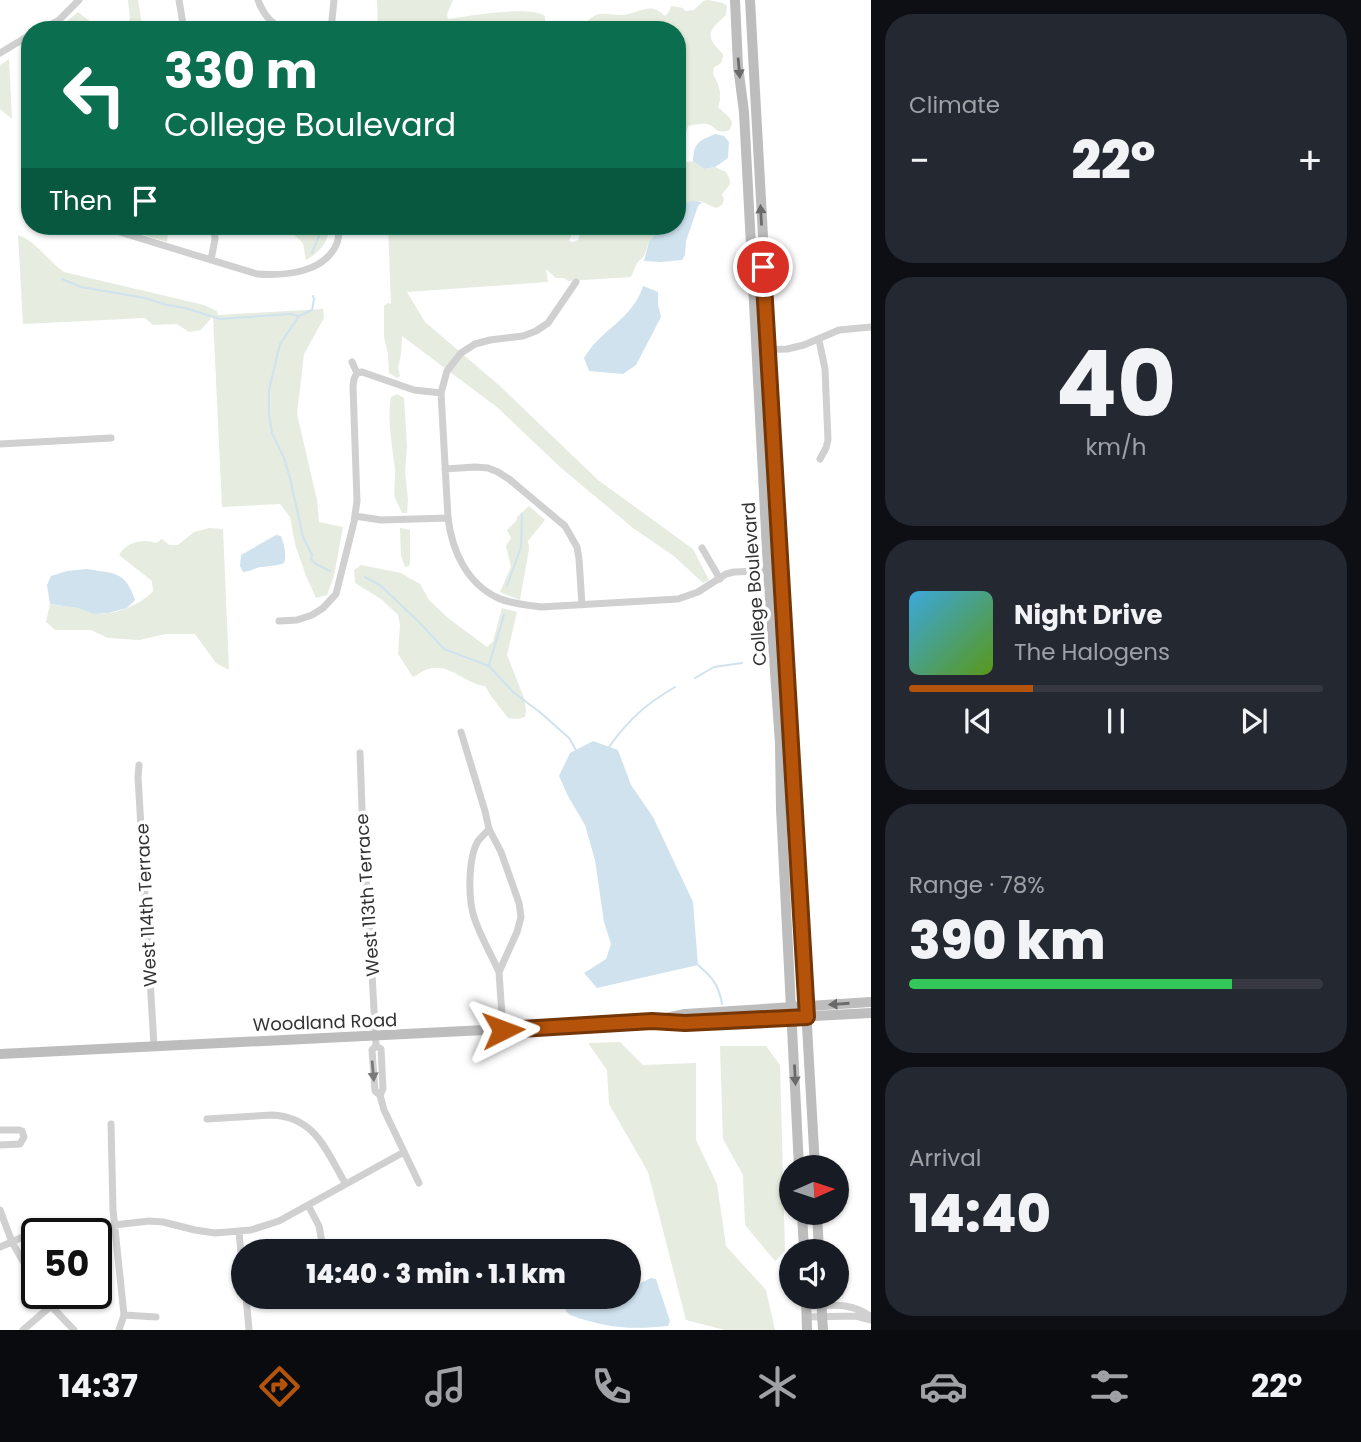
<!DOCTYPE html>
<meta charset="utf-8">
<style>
:root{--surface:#171b24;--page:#242831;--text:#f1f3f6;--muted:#9ea1a6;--line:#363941;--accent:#b45309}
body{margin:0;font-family:Poppins,sans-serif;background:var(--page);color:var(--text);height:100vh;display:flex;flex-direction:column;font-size:26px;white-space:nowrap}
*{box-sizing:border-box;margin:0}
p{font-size:23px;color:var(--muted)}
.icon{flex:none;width:38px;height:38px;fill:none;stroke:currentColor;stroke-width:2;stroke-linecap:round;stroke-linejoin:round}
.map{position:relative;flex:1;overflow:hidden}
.drawer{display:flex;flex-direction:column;gap:14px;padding:14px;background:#0d0f14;width:490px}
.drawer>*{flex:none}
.guide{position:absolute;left:21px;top:21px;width:665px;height:214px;border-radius:28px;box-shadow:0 2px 5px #0004;background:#0b6e4f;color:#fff;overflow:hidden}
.needle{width:46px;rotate:87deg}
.buttons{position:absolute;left:779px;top:1155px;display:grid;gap:14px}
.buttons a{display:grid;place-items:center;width:70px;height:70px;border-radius:50%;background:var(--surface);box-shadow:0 2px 5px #0004;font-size:35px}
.speed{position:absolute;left:21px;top:1218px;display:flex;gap:14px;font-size:35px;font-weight:700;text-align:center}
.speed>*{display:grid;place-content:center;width:91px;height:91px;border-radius:50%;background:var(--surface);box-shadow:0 2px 5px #0004;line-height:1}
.speed .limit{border:4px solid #111;border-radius:10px;background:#fff;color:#111}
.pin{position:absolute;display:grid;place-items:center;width:60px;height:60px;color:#fff;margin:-30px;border:4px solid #fff;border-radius:50%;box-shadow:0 2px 7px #0007}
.me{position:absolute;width:77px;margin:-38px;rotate:87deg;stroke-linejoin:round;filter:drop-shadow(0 0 5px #0008)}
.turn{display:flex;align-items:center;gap:24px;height:147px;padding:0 28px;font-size:32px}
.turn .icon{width:91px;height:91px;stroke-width:2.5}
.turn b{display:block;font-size:49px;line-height:60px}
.then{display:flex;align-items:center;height:66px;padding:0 28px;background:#0003;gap:14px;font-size:26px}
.big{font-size:52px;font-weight:800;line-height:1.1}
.drawer .tile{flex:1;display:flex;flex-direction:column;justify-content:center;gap:10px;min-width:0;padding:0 24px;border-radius:28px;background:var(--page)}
.drawer .dial{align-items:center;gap:0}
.dial b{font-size:91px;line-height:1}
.song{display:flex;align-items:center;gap:21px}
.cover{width:84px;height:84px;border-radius:10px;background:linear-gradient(135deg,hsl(200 70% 55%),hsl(90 70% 35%))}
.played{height:7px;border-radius:4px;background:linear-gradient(90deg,var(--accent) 30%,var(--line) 30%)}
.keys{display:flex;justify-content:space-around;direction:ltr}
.heat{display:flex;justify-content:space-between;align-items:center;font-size:38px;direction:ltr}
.charge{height:10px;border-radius:5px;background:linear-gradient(90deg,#34c759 78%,var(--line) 0)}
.trip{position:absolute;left:231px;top:1239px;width:410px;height:70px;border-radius:35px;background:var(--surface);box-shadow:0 2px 5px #0004;font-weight:800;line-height:70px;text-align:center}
.tabs{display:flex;height:112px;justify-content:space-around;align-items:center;background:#090b0e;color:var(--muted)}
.tabs .icon{width:49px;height:49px}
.tabs .selected{color:var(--accent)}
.tabs b{font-size:32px;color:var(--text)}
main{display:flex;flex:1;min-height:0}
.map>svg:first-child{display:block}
</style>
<main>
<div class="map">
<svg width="871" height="1330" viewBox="0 0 871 1330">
<rect width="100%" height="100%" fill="#fff"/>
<!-- green -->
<path fill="#e6ecdf" d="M128,0H138L143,30H124L130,19Z
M377,0H453L447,14L448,19C469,16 529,5 545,16V29L569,24L574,30H378Z
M708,0L723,3L727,6L726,15C707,32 705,36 723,54C723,62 721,64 714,67L713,74C719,85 723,94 718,107L730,118L732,123L730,130C715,135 718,127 707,124C701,123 694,125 688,126L683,145L677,154V30H665V28L644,30L580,29C585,24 591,16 599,14C606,13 614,15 622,15C639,14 650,0 665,16L669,12L671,6L683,8L685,11L694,10L703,1Z
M78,12L101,30H64L61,26Z
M9,59L12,119L0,109V65Z
M693,161L704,169L715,167L726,172C733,184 730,185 722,194L724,200L722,205L716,208L700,201L677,207V164Z
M138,226H160L168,234L167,242L137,233Z
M285,226H330C327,244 321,251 306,260L303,243Z
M388,226H575L569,241L573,242L578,240L583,226H661L649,242L644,256L637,263L631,277L568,281L564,278H556L546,269L548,282L407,292L425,322L501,387L598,480L693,549L709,580L703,583L675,557L633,528L560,467L498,408L402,336L401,354L398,368L400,376L397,378L389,373L388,354L384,337V306L388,303L391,304Z
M18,235C36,241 48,261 64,272L204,305L217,311L218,315L323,309L324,318L304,354L297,414L317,500L319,522L343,527L334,576L327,595L316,598L306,576L295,544L290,517L280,504L222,507L213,316L201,330L189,332L177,324L153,325L145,318L23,324Z
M397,394L404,398L407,446L405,472L408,499L407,513H402C400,508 397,503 395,498C393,489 396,479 395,469C392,445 387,421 391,397Z
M529,506L545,520L528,541L529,549L520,600L500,592L511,567L506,546L511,538L507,530L517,520V517Z
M209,528L223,529L229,670L216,663L195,634H166L139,640L108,638L91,630H55L46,622L50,604C59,606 68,606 77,608C83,609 87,612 93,613C111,617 141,605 153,591L152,581L119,555C126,542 143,538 156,543L162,539L169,545H178L194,532Z
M400,528L410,530V563L409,566L405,567L401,556Z
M361,565L401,573L420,584L429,600L448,618L487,647L493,641L502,608L517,612L507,655L524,698L526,711L525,717L517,719L508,718L491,696L485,686C465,684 450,662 428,669C423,670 418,675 413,677L398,654L400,625L398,615L381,599L355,583L354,570Z
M620,1042L643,1065L696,1063V1140L717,1184L726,1246L766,1290L775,1330H725L686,1320L648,1172L609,1104L607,1070L588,1043Z
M720,1046H766L780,1065L785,1251L775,1261L745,1225L743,1175L723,1139Z"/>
<!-- water -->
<path fill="#cfe2ee" d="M715,134L724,136L729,142L728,158L715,167L704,169L693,161C694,142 699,141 715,134Z
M692,201L702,202L698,206L686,241L685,255L682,260L661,262L644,261L649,242L661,226H677V207Z
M643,286L658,292V305L661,317L636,365L623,374L589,371L584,358C600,330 633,319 643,286Z
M276,535L281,536C284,545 287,554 284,563C277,566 269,566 261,567C254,568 250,572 243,572L240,566L241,555Z
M87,569C114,574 125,570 135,600L127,608L108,613L94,614L78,608L50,604L47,585L51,576L67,571Z
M593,741L618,750L631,785L653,817L693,902L698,965L597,988L584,973L606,959L611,944L604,922L595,860L585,825L568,796L559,776L570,753Z
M651,1278L656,1279L670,1321L668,1326C630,1330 606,1328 570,1315L566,1311L567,1306L573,1303H602L614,1297H628V1289Z"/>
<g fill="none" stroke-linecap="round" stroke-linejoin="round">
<!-- stream -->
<path stroke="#cfe2ee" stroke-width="2" d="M312,253L320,234L322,226
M62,279L81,287L145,298L167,305L185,308L220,319L291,314L299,316L280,344L269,390V414L272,433L284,458L290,478L303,537L312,555L311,559L316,564L330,571
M299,316L312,310L314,299L313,296
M365,577L380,585L420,623L444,649L489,666L513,692L541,713L569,738L576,750
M507,586L521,547L522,514
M489,665L504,615
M695,678L714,667L742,663
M609,747C629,719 646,704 675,687
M698,965C712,977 719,985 722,1004"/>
<!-- minor -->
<path stroke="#d0d0d0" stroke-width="7" d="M179,0L184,30
M258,0C263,14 270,22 283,30
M40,30L58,21L79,0
M331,30L334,0
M0,53L30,35
M100,226L257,274C285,276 325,273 337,243C339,238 339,231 340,226
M211,260L215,239L214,226
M819,340L825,369L828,440L826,448L820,459
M756,350L787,349L804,345L839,330L871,327
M352,362L357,373
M357,373L362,372L414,390L441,393
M0,444L111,438
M445,469L475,467L488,468L498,472L509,479L565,526L577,547L579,559L582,605
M355,516L381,520L448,518C452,550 466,583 498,598C511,604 526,605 541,607L678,599L698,592L726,574L734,572L781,570
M448,518L441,393L447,371L461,353L475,344L490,340L523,336L536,331L548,323L576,282
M702,548L720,579
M279,621L297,620L312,615L323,608L336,594L354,522L357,501L353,386L354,379L357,373
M461,732L485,811L489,829L501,852L519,903L521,917L517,932L499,972L503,1030
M360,753L363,836L369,919L376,1046L381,1049L383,1089L380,1095
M139,765L138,777L154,1046
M489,829C486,833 481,837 478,841C468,858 468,898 474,917C480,936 491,954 499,972
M376,1046L372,1050L375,1091L380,1095L384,1110L419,1183
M207,1119L272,1115C315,1117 326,1150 345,1183
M111,1124L113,1210L124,1315L119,1330
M0,1130H19L22,1131L24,1137L20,1144L0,1145
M308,1205L319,1226L323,1248
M0,1210L12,1242L37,1286
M114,1225L149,1221L163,1222L195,1230L215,1233L251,1230L279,1221L404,1152
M239,1232L243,1275
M0,1247L25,1236
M42,1293L51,1306L74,1330
M246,1297L249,1330
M806,1306C830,1306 851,1301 871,1317
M124,1315L156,1317
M807,1317L856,1316L871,1320
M23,1330L51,1306"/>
<!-- secondary -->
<path stroke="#bdbdbd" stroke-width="10" d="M735,0L738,66L744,112L768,570L780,744L781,809L799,1167
M750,0C769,389 794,778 815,1167
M666,1022L685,1023L871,1013
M0,1054C209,1043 418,1034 626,1023L652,1021L685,1014L871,1002
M802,1213L804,1251
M817,1213L819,1251
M806,1297L807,1330
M821,1297L823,1330"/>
</g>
<!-- one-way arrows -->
<defs><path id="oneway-solid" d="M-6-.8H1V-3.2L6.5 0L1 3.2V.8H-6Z" transform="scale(1.75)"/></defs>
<g fill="#6a6a6a">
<use href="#oneway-solid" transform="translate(739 68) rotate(85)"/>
<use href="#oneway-solid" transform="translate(761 215) rotate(-93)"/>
<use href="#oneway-solid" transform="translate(839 1004) rotate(176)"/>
<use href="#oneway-solid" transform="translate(795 1075) rotate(87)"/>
</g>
<use fill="#7a7a7a" href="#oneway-solid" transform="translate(373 1071) rotate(85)"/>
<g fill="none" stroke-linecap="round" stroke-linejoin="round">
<!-- route casing -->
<g stroke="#753606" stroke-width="18">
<path id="route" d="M503,1030L652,1021L685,1023L807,1017L763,267"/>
</g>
<!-- route -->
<use href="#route" stroke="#b45309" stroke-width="12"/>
</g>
<g text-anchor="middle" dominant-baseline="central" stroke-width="7" stroke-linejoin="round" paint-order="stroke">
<!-- street labels -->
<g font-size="18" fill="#333" stroke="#fff">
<text transform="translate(754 584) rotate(-94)">College Boulevard</text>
<text transform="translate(367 895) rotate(-94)">West 113th Terrace</text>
<text transform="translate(146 905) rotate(-93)">West 114th Terrace</text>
<text transform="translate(325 1022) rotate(-2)">Woodland Road</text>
</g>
</g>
</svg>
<div class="buttons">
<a><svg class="needle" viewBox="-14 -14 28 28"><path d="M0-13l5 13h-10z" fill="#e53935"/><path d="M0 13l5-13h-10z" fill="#9ea1a6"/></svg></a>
<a><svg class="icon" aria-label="sound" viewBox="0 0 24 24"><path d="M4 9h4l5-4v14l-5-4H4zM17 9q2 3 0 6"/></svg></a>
</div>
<div class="speed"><div class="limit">50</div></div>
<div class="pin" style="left:763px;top:267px;background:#d93025"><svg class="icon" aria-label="arrive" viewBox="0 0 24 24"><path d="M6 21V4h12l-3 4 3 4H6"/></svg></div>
<svg class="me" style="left:503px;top:1030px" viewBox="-20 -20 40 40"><path d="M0-17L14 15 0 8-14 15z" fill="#b45309" stroke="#fff" stroke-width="4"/></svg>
<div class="trip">14:40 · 3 min · 1.1 km</div>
<div class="guide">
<div class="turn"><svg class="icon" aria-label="left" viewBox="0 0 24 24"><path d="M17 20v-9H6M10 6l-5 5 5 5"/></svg><div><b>330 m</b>College Boulevard</div></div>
<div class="then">Then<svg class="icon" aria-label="arrive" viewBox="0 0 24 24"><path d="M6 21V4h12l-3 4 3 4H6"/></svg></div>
</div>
</div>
<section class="drawer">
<div class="tile"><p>Climate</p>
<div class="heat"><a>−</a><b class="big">22°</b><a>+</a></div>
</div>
<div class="tile dial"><b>40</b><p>km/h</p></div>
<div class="tile">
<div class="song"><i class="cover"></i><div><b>Night Drive</b><p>The Halogens</p></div></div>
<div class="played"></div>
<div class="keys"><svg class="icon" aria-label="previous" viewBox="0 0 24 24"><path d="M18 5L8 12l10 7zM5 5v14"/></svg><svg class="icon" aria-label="pause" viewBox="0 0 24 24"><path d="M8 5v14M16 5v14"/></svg><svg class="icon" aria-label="next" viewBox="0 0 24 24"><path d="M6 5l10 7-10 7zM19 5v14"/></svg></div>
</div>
<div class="tile"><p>Range · 78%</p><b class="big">390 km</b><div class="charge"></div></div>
<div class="tile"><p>Arrival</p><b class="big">14:40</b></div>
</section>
</main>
<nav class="tabs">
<b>14:37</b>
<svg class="icon selected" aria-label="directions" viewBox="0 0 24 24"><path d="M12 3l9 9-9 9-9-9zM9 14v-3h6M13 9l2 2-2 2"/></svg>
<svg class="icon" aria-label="music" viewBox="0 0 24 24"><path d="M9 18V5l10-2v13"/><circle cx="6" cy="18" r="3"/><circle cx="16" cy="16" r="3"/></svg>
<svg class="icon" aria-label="phone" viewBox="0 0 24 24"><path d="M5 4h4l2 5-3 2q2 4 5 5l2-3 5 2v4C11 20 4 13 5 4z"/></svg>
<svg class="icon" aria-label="climate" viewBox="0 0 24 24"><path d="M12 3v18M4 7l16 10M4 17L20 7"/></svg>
<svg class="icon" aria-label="car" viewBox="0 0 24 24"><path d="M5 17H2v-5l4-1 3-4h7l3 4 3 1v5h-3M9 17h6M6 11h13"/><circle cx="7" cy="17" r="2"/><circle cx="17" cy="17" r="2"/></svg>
<svg class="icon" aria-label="filters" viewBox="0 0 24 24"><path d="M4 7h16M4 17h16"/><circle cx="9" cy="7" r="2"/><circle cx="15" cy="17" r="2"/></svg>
<b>22°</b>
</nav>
